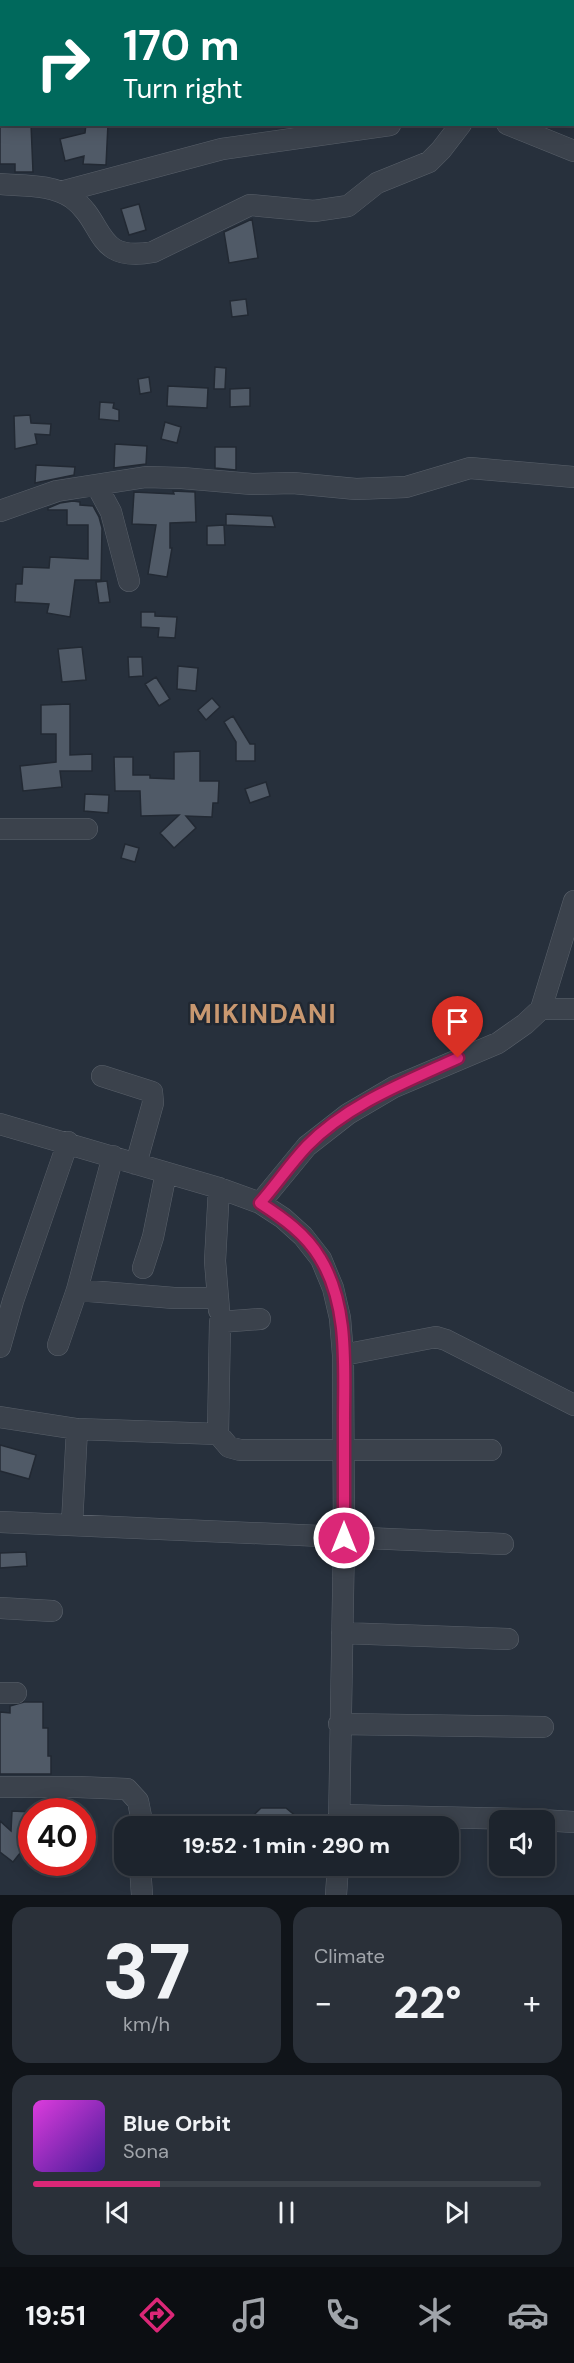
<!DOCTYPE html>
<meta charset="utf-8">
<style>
:root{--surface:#1d242d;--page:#2a3039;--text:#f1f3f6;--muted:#a0a4aa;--line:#3b4149;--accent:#db2777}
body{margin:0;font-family:"DM Sans",sans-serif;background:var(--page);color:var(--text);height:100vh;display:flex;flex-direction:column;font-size:22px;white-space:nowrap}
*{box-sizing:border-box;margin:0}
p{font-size:20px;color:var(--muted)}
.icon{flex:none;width:33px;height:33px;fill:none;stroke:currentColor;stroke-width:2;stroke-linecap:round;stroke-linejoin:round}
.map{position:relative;height:1895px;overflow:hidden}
.panel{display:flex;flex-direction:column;gap:12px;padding:12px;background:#101419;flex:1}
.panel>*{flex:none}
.hud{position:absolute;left:0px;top:0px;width:574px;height:126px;box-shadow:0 3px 15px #0003,0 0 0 2px var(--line);background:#00695c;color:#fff;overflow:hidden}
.fabs{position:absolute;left:489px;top:1810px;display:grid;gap:12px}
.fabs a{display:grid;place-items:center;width:66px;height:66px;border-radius:12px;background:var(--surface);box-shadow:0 3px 15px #0003,0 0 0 2px var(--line);font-size:30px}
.speed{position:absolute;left:18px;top:1798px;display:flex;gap:12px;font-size:30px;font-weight:700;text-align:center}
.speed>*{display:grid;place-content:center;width:78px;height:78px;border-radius:50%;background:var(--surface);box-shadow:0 3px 15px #0003,0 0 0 2px var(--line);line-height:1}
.speed .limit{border:9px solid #d22;background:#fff;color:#111}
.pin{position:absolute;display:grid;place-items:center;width:51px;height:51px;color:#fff;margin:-62px -26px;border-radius:50% 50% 50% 0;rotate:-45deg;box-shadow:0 0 6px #0007}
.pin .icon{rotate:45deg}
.me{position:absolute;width:66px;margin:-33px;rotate:0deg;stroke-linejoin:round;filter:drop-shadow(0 0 4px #0008)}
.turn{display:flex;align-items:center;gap:21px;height:126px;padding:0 24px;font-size:27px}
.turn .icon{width:78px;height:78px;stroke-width:2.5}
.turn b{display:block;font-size:42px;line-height:51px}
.big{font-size:45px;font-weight:700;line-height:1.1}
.panel .card{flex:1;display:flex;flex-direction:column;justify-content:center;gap:9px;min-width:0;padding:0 21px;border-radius:18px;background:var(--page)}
.panel .dial{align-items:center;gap:0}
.dial b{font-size:78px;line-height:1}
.song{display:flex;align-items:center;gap:18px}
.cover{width:72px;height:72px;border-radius:9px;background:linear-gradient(135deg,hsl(300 70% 55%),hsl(260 70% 35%))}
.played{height:6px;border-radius:3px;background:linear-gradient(90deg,var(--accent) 25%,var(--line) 25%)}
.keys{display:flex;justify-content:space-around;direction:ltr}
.heat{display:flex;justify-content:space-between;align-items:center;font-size:33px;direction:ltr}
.panel .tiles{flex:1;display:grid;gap:12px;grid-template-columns:1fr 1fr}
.card:last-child{grid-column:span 2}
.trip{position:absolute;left:114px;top:1816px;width:345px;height:60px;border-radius:18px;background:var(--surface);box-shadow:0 3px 15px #0003,0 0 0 2px var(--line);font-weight:700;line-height:60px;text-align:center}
.tab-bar{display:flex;height:96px;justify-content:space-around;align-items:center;background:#0c0e12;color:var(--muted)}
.tab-bar .icon{width:42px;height:42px}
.tab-bar .active{color:var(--accent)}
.tab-bar b{font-size:27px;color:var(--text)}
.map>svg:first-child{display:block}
</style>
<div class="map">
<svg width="574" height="1895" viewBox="0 0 574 1895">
<rect width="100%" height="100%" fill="#27303c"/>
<!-- building -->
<path fill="#505a67" stroke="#222933" stroke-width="1.5" d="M0,124H31L33,172H15V164H0Z
M86,124H108L106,165L83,164L84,156L65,161L60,139L85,133Z
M139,204L146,230L129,235L121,209Z
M252,219L258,258L229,263L224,232Z
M246,299L248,315L232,317L230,301Z
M215,367L226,368L225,389H214Z
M149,377L151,392L140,394L138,379Z
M168,386L208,388L207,408L167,406Z
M250,388V406L230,407V389Z
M100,402L114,403L113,408L119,410V421L99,419Z
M30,415L31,423L51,424L50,435L35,434L37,444L15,449L14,416Z
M165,422L181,427L177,443L161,439Z
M115,444L147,446L146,464L114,468Z
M215,447H236V470L215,468Z
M36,465L75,467L74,475L35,483Z
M173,491L195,492L196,522L170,523V548H172L167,577L148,574L156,525L132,524L134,492L174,494Z
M73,501L80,502V505L93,506L99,517L102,528L101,580H75L70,617L47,613L49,604L15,602L16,584H22L23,567L49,568L50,557L88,559V525H67V510H48V508L60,503Z
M226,514L272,516L275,527L226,525Z
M224,525L225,545H207V526Z
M107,581L110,602L99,603L96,582Z
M141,612H155V616L177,617L175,638L158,637L159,628L141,627Z
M82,647L86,680L62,682L58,649Z
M128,657H142L143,676L129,677Z
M178,666L198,668L196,691L177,689Z
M156,677L170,699L159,706L145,684Z
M212,698L220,707L206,720L198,710Z
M70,704V755L92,754V771H60L62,787L23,791L20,766L56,762V734H41V705Z
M233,716L250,744H255V761H236V742L224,722Z
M200,751V781H219L218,803H213L212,817L186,816L196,828L174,848L160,833L179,815L141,816L140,791H115L114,757H133V775H150V778L174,779V752Z
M266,782L270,796L250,803L245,789Z
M85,794L109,795L108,813L84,811Z
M125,844L139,848L135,862L121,858Z
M0,1445L36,1455L29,1479L0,1471Z
M26,1552L27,1566L0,1568V1553Z
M24,1702H43V1728H48V1756H51V1774H0V1712L10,1713V1706Z
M261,1808H286L309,1827H241Z
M12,1811L32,1812V1838L13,1862L0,1852V1821L11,1831Z
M256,1866H299L285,1877L256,1876Z"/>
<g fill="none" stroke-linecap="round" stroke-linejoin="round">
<!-- minor casing -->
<g stroke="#59606a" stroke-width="22">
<path id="minor" d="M507,124L574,151
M0,184C24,186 52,184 72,198C106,223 94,263 153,252L250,205L314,211L348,206L377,183L429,162L441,150L461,124
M61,192L222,149L390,125
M97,486L111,512L129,581
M0,511L57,491L146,477L182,478L252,484L293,483L356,489L406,487L470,468L574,477
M0,829H87
M541,1009H574
M102,1076L152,1092L153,1103L136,1164
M0,1124L219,1188L260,1203L283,1218L303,1236L321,1259L333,1288L340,1318L343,1355L344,1538L339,1827
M260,1203L307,1146L348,1114L394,1087L498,1043L525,1024L541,1009L574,901
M143,1268L153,1237L166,1173
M77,1290L174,1298H218
M219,1310L215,1261L219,1188
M260,1319L220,1322L218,1434L229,1447L240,1450H491
M58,1345L77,1290L113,1156
M0,1347L13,1301L68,1142
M343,1355L436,1337L446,1340L574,1405
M0,1417L77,1429L218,1434
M0,1522L503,1544
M72,1524L77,1429
M0,1608L52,1611
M342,1633L508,1639
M0,1693H16
M339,1724L543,1727
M0,1787H78L127,1789L138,1801L143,1827
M339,1815L524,1819L574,1822
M140,1866L142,1895
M336,1895L338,1866"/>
</g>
<!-- minor -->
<use href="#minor" stroke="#3b424c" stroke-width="21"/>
</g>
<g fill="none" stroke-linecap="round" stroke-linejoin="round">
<!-- route casing -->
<g stroke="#8e194d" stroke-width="15">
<path id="route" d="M344,1538C344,1498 344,1459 344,1419C344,1367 349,1305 320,1258C306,1234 283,1218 260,1203C276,1185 290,1164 307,1146C348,1104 406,1082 458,1058"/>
</g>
<!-- route -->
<use href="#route" stroke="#db2777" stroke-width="10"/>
</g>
<g text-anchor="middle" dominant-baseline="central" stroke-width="5" stroke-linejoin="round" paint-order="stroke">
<!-- district labels -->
<g font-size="26" font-weight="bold" letter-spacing="1.5" fill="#c99870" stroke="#202731">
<text x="263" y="1014">MIKINDANI</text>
</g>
</g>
</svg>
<div class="fabs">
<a><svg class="icon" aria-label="sound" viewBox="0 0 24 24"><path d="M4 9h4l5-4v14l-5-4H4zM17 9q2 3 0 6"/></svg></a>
</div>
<div class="speed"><div class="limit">40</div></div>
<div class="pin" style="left:458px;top:1058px;background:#d93025"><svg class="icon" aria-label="arrive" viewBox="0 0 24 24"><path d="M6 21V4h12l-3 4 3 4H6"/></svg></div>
<svg class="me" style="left:344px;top:1538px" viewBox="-20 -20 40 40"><circle r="17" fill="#db2777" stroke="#fff" stroke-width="3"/><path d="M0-11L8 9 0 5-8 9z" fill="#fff"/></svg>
<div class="trip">19:52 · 1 min · 290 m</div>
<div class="hud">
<div class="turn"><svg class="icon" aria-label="right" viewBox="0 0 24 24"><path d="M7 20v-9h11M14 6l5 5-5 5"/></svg><div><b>170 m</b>Turn right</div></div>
</div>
</div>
<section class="panel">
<div class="tiles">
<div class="card dial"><b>37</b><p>km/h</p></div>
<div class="card"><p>Climate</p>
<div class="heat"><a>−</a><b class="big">22°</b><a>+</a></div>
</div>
<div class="card">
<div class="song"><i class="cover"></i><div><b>Blue Orbit</b><p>Sona</p></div></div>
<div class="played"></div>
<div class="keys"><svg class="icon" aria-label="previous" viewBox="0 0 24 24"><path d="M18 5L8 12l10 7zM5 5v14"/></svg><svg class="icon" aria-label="pause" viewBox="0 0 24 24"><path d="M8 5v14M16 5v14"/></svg><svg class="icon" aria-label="next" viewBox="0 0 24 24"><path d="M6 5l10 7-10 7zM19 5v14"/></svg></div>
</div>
</div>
</section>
<nav class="tab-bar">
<b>19:51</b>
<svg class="icon active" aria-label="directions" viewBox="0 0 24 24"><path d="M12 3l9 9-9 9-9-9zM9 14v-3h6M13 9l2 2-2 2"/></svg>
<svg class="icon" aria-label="music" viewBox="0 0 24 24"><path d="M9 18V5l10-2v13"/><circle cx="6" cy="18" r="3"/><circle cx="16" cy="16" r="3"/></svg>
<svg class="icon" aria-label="phone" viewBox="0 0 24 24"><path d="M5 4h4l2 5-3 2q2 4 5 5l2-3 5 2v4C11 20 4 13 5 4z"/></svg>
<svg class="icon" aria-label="climate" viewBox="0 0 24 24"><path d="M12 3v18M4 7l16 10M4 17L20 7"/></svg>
<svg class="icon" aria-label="car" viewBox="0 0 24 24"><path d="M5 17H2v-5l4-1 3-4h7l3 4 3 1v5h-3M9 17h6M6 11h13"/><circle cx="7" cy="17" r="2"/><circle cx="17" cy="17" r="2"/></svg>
</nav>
